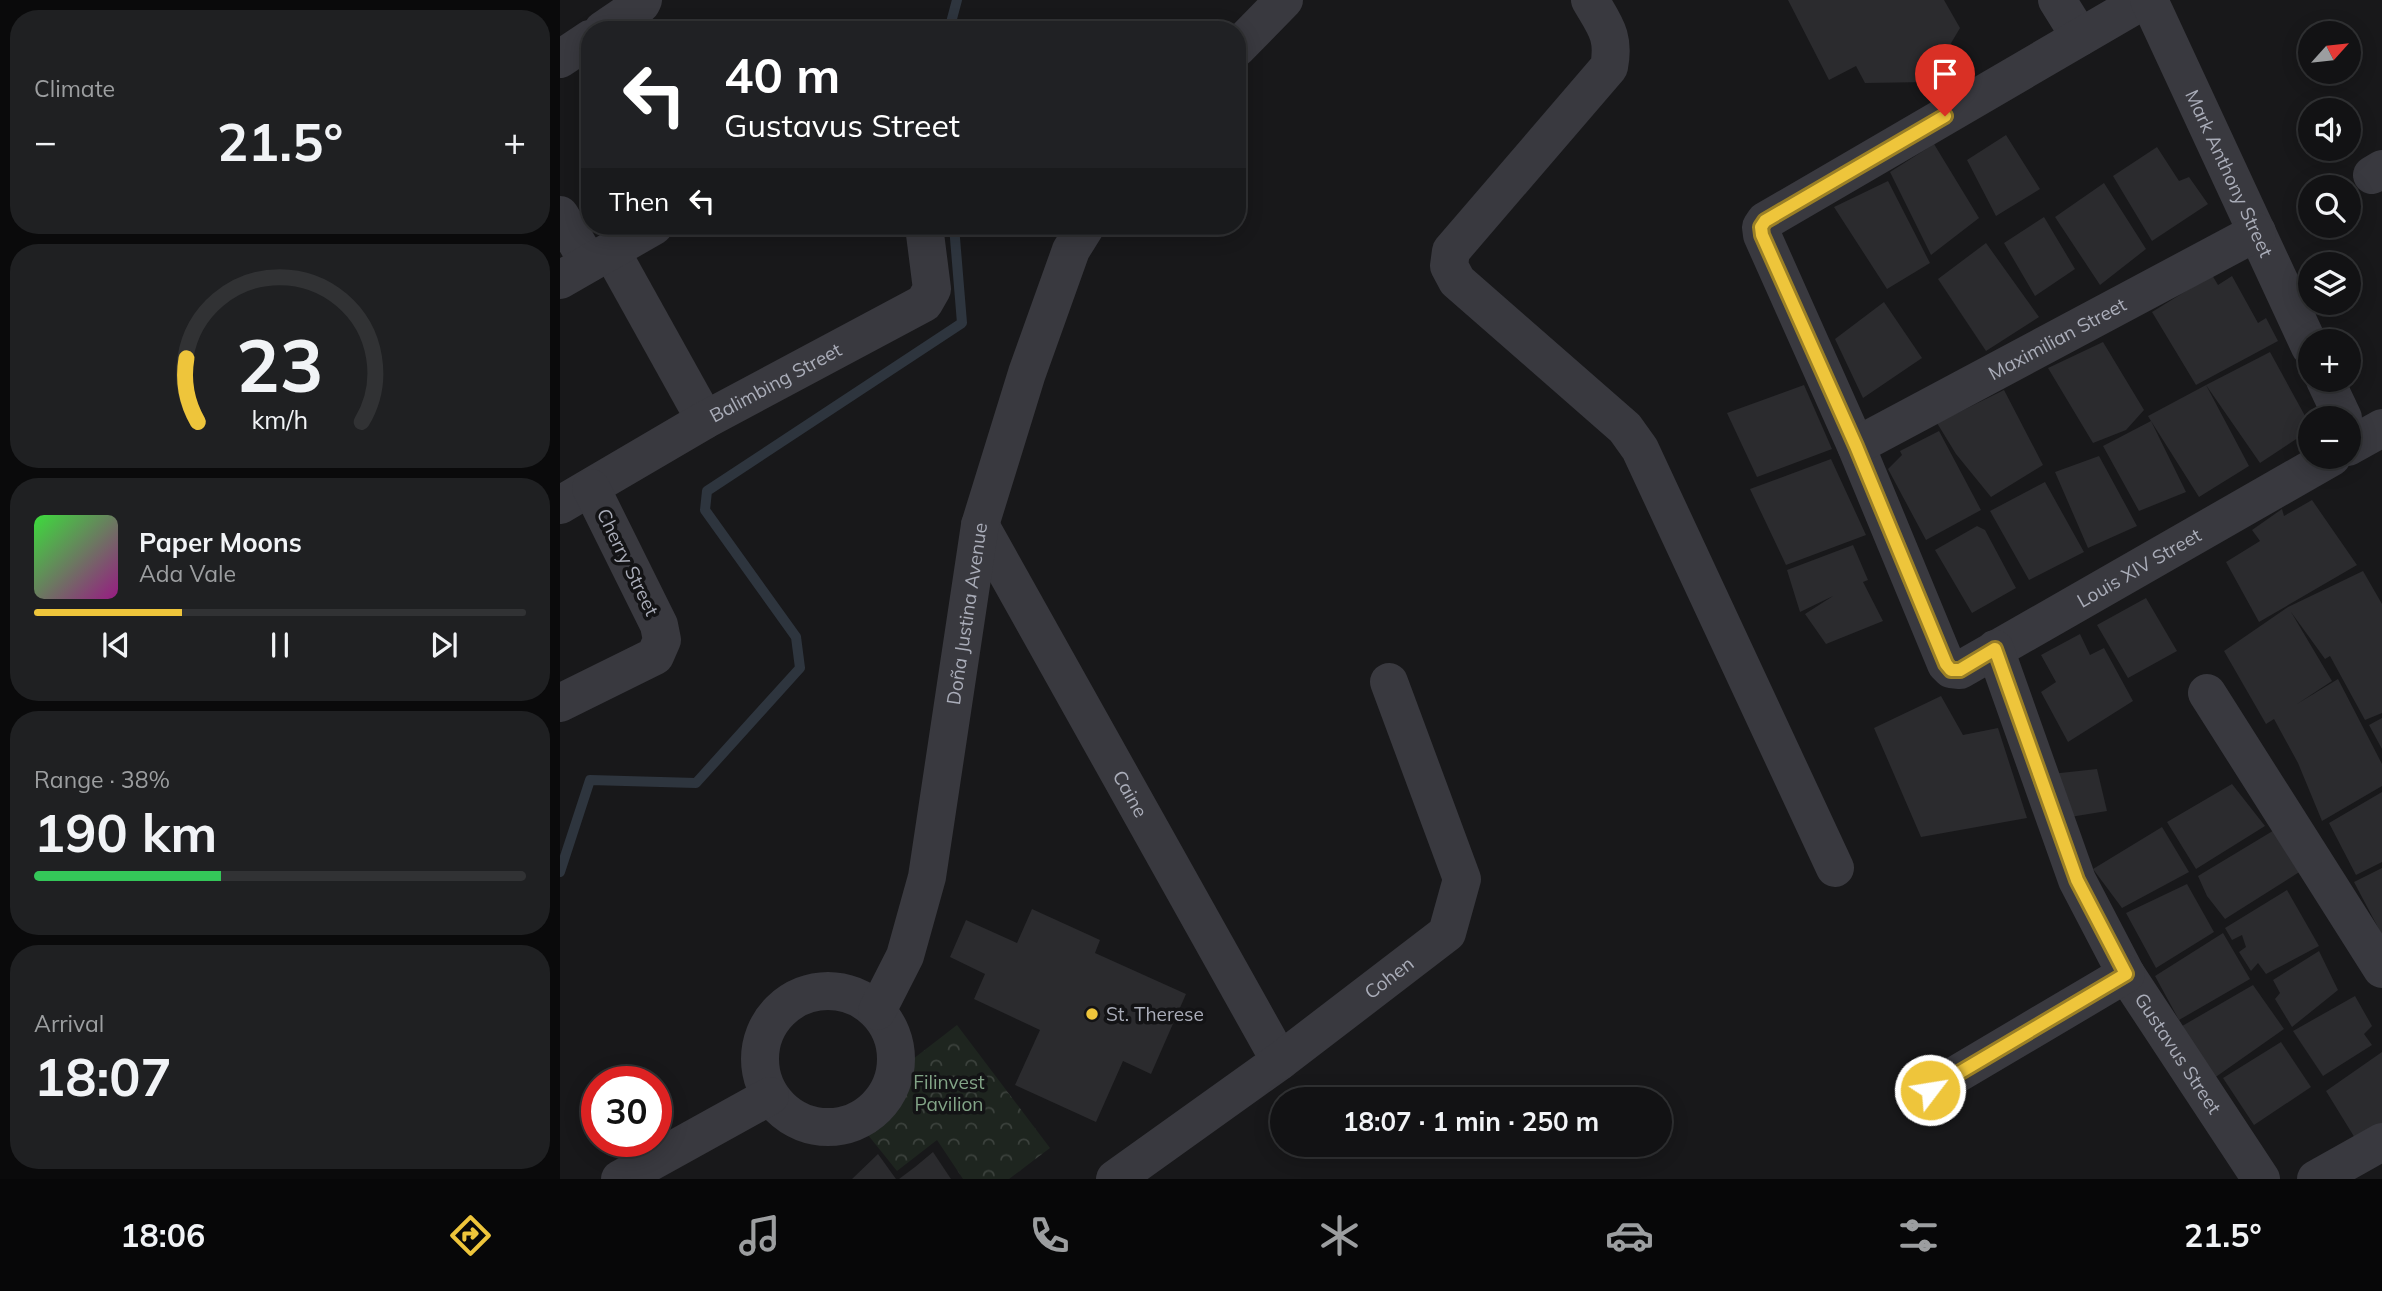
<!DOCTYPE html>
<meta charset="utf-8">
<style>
:root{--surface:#121214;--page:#1f2022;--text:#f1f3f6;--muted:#9c9ea0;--line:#313234;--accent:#eec53b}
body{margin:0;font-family:Mulish,sans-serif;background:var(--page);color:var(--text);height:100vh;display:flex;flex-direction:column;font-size:26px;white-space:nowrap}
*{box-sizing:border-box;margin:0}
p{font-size:23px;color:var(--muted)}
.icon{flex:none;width:38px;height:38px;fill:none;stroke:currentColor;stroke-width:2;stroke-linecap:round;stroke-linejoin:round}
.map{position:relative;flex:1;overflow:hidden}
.sheet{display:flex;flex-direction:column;gap:10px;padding:10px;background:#0a0a0b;width:560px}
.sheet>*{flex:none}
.top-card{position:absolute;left:21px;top:21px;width:665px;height:214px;border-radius:28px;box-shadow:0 4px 18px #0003,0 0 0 2px var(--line);background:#202124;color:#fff;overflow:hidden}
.needle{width:46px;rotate:63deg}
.controls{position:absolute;left:1738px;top:21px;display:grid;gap:14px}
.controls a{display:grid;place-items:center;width:63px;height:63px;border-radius:50%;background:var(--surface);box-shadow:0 4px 18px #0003,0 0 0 2px var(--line);font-size:35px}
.speed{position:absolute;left:21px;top:1066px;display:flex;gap:14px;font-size:35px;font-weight:700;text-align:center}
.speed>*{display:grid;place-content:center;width:91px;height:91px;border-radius:50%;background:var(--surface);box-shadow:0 4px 18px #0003,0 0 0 2px var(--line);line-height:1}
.speed .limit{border:10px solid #d22;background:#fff;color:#111}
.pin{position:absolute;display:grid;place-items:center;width:60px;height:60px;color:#fff;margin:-72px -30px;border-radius:50% 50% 50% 0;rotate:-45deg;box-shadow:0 0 7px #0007}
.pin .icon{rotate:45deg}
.me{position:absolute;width:77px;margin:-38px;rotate:59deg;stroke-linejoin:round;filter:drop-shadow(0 0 5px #0008)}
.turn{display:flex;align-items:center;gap:24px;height:147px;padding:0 28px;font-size:32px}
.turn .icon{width:91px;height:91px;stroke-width:2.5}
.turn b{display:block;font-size:49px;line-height:60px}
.then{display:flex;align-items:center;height:66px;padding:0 28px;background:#0003;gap:14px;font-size:26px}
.big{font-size:52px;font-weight:700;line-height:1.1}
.sheet .tile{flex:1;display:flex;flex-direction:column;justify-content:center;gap:10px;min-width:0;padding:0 24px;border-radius:28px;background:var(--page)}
.sheet .dial{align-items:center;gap:0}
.dial svg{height:182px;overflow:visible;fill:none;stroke:var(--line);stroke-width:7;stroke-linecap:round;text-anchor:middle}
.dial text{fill:var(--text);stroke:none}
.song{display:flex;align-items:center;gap:21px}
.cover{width:84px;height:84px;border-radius:10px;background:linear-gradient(135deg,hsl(120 70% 55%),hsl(310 70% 35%))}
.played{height:7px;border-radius:4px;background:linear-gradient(90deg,var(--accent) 30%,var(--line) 30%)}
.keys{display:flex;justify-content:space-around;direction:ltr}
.heat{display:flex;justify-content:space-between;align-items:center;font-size:38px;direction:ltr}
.charge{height:10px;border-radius:5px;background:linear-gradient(90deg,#34c759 38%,var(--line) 0)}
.trip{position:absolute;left:710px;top:1087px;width:402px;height:70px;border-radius:35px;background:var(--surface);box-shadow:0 4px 18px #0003,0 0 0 2px var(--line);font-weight:700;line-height:70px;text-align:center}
.tabs{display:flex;height:112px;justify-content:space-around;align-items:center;background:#070708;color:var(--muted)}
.tabs .icon{width:49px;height:49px}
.tabs .on{color:var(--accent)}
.tabs b{font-size:32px;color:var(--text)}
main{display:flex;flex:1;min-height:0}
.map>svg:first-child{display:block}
</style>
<main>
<section class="sheet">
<div class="tile"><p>Climate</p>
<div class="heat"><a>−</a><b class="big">21.5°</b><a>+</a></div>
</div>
<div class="tile dial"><svg viewBox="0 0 100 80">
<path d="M14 69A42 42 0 1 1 86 69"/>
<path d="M14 69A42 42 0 0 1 9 41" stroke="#eec53b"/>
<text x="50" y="56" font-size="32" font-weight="700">23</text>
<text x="50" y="72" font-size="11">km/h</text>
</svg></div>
<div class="tile">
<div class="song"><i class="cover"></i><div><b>Paper Moons</b><p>Ada Vale</p></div></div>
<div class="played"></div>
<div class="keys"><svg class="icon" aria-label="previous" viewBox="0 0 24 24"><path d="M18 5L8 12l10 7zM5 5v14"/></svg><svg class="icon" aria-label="pause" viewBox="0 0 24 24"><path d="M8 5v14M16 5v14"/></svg><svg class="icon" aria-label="next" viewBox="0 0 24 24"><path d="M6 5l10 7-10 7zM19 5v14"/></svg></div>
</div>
<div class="tile"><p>Range · 38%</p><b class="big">190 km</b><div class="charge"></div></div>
<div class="tile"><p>Arrival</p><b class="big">18:07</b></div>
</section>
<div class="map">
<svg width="1822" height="1179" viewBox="0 0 1822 1179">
<defs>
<pattern id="park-crowns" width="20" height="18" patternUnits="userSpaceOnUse" patternTransform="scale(1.75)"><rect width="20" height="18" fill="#1e251f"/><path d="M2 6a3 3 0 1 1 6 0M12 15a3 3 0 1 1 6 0" fill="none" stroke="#3c423d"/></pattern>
</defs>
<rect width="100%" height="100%" fill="#18181a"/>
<!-- park -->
<path fill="url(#park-crowns)" d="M397,1025L490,1148L449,1179H403L377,1140L337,1171L308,1135L353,1059Z"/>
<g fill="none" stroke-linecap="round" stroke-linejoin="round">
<!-- stream -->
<path stroke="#2e353e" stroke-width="10" d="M389,30L397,0
M0,872L30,780L136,783L240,668L236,637L145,510L147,491L402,323L394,226"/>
</g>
<!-- building -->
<path fill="#2b2b2e" d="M1228,0H1384L1400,28L1368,82L1305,83L1296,66L1269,80Z
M1446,135L1480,189L1436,216L1407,160Z
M1374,144L1419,218L1371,255L1330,172Z
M1597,147L1619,181L1629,177L1648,204L1592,241L1553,176Z
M1328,181L1370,263L1327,289L1274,207Z
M1544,183L1586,249L1540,285L1495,217Z
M1484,217L1515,269L1475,296L1444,243Z
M1426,243L1479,317L1426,351L1378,279Z
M1652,275L1658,285L1672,276L1698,323L1706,318L1718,341L1636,385L1592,312Z
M1324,302L1362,358L1303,398L1275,339Z
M1543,342L1584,410L1566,430L1533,443L1488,368Z
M1710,352L1750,425V430L1700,463L1646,385L1689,466L1639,497L1591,421L1626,492L1579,511L1543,446L1591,421L1588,416L1646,385Z
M1244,385L1272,449L1197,477L1167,413Z
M1444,390L1483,465L1431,497L1396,454L1377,423Z
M1379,431L1421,510L1366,540L1328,469L1342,455L1340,451Z
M1539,456L1577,526L1528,548L1495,472Z
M1271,459L1306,535L1226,565L1190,489Z
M1485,482L1524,552L1469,580L1430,511Z
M1752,500L1797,565L1699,622L1666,562L1700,541L1692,530L1722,509L1724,516Z
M1417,526L1425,530L1456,588L1412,613L1375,550Z
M1293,545L1308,580L1303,582L1323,621L1266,644L1245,614L1273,596L1240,612L1227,570Z
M1803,571L1822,604V713L1805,720L1770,656L1765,659L1731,612L1772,681L1737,704L1778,679L1822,764V786L1762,821L1738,763L1714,719L1706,724L1664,651L1728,607Z
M1586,598L1617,651L1568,678L1537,625Z
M1520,634L1530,655L1544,648L1573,701L1508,742L1481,692L1496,682L1481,655Z
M1381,696L1403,735L1438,728L1467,818L1361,837L1314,728Z
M1822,718V749L1809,725Z
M1537,769L1547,811L1504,818L1491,774Z
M1672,784L1705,826L1636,869L1607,822Z
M1822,792V862L1796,875L1769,823Z
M1602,827L1629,872L1562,908L1533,869Z
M1716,829L1744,869L1665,919L1647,896L1638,876Z
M1822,868V935L1794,882Z
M1627,884L1654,932L1596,968L1566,913Z
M1727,890L1759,946L1706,974L1698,963L1691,971L1679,952L1686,947L1682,935L1672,940L1665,928Z
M472,909L540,940L535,953L626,994L591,1074L563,1061L536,1122L455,1085L480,1030L414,999L425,974L390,957L406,920L457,943Z
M1663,933L1690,979L1619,1020L1595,976Z
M1759,951L1778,990L1732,1027L1715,999L1720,993L1713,980Z
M1693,985L1724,1029L1650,1081L1617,1029Z
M1795,996L1812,1026L1804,1034L1812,1045L1763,1076L1733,1031Z
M1721,1042L1751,1087L1694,1125L1663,1078Z
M1822,1052V1132L1798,1143L1766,1091Z
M373,1152L391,1179H339L355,1167Z
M318,1154L336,1179H292Z"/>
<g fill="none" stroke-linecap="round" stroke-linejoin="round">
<!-- minor -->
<g stroke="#39393f" stroke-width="38">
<path d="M1030,0C1045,26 1055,36 1049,67L891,251L889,266L897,281L1065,428L1080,449L1275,868"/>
<path d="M1497,0L1520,37"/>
<path id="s1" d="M1584,0L1205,221L1201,227L1202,235L1296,446L1386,664L1391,669L1400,670L1772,457"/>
<path id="s2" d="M1589,0L1750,347"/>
<path d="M43,30L81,4L83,0"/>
<path d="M677,48L724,0"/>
<path d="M0,59L30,39"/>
<path d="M1812,175L1822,169"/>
<path d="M0,215L29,263"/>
<path d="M51,251L145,420"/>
<path d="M0,280L94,226"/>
<path d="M1765,380L1783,418"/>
<path id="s3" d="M1296,446L1697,232"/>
<path d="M1788,447L1822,428"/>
<path id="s4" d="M0,505L145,420L364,303L372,289L364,226"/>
<path id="s5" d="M420,525L720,1061"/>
<path id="s6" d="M1435,649L1517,880L1566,974L1701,1179"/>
<path d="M1647,693L1822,969"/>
<path d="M0,703L95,656L102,640L99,625L31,488"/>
<circle cx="268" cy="1059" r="68"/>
<path id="s7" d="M317,1011L345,956L367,877L420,525L467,373L511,250L526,226"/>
<path d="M1370,1090L1566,974"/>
<path d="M60,1179L210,1096"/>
<path id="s8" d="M555,1179L720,1061L887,933L902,879L829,682"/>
<path d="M1756,1179L1822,1142"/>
</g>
</g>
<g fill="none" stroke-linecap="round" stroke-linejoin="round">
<!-- route casing -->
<g stroke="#9b8026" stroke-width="18">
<path id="route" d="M1370,1090L1566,974L1517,880L1435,649L1400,670H1391L1386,664L1296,446L1202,235L1201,227L1205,221L1385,116"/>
</g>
<!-- route -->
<use href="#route" stroke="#eec53b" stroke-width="12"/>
</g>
<!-- markers -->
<circle fill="#eec53b" stroke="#131315" stroke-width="2.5" cx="532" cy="1014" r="7"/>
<g text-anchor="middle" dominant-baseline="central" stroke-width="7" stroke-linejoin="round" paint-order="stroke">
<!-- street labels -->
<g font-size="19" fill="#aaadb9" stroke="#131315">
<text stroke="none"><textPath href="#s2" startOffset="191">Mark Anthony Street</textPath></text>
<text stroke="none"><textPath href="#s3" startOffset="228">Maximilian Street</textPath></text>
<text stroke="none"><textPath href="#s4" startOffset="248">Balimbing Street</textPath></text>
<text transform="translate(68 562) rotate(64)">Cherry Street</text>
<text stroke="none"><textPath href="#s1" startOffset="1143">Louis XIV Street</textPath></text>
<text stroke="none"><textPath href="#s7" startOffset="410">Doña Justina Avenue</textPath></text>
<text stroke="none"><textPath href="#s5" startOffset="308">Caine</textPath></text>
<text stroke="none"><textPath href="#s8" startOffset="340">Cohen</textPath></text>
<text stroke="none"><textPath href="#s6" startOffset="446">Gustavus Street</textPath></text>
</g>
<!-- poi labels -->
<g font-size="19" fill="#aaadb9" stroke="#131315" text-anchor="start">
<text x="546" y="1014">St. Therese</text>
</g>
<!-- park labels -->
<g font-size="19" fill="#82a487" stroke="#131315">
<text x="389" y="1082">Filinvest<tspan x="389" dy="22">Pavilion</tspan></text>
</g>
</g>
</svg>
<div class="controls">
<a><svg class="needle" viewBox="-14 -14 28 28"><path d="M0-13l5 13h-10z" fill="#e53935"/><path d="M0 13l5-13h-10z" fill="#9c9ea0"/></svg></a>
<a><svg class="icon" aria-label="sound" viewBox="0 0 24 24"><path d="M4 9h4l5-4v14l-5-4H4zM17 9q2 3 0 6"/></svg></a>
<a><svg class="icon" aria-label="search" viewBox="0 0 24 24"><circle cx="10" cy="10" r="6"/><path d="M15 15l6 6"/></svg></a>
<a><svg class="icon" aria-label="layers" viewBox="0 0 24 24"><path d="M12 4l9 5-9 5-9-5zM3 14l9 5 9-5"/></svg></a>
<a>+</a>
<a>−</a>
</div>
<div class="speed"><div class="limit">30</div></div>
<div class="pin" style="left:1385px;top:116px;background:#d93025"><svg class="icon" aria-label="arrive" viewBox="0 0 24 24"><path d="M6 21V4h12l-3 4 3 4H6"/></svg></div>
<svg class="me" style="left:1370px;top:1090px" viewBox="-20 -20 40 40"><circle r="17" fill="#eec53b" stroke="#fff" stroke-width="3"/><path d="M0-11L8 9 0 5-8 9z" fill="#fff"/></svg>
<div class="trip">18:07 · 1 min · 250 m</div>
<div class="top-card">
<div class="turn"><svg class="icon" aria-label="left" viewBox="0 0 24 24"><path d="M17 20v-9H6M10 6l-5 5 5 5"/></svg><div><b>40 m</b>Gustavus Street</div></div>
<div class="then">Then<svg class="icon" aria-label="left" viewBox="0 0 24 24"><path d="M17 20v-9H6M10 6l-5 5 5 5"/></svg></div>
</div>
</div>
</main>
<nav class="tabs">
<b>18:06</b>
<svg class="icon on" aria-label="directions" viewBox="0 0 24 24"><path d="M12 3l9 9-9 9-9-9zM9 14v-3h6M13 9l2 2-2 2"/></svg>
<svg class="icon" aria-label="music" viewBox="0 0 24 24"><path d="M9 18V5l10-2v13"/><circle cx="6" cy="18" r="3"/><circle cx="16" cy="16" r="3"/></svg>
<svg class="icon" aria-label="phone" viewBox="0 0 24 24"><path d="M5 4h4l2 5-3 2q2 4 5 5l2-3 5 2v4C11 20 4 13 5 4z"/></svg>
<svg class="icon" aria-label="climate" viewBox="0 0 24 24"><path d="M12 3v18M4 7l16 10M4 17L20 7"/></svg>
<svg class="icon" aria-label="car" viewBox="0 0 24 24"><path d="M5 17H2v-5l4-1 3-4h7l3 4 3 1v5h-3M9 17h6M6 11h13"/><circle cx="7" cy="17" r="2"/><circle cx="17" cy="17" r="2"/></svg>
<svg class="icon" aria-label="filters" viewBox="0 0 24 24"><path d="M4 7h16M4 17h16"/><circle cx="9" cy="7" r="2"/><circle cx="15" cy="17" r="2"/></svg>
<b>21.5°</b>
</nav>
